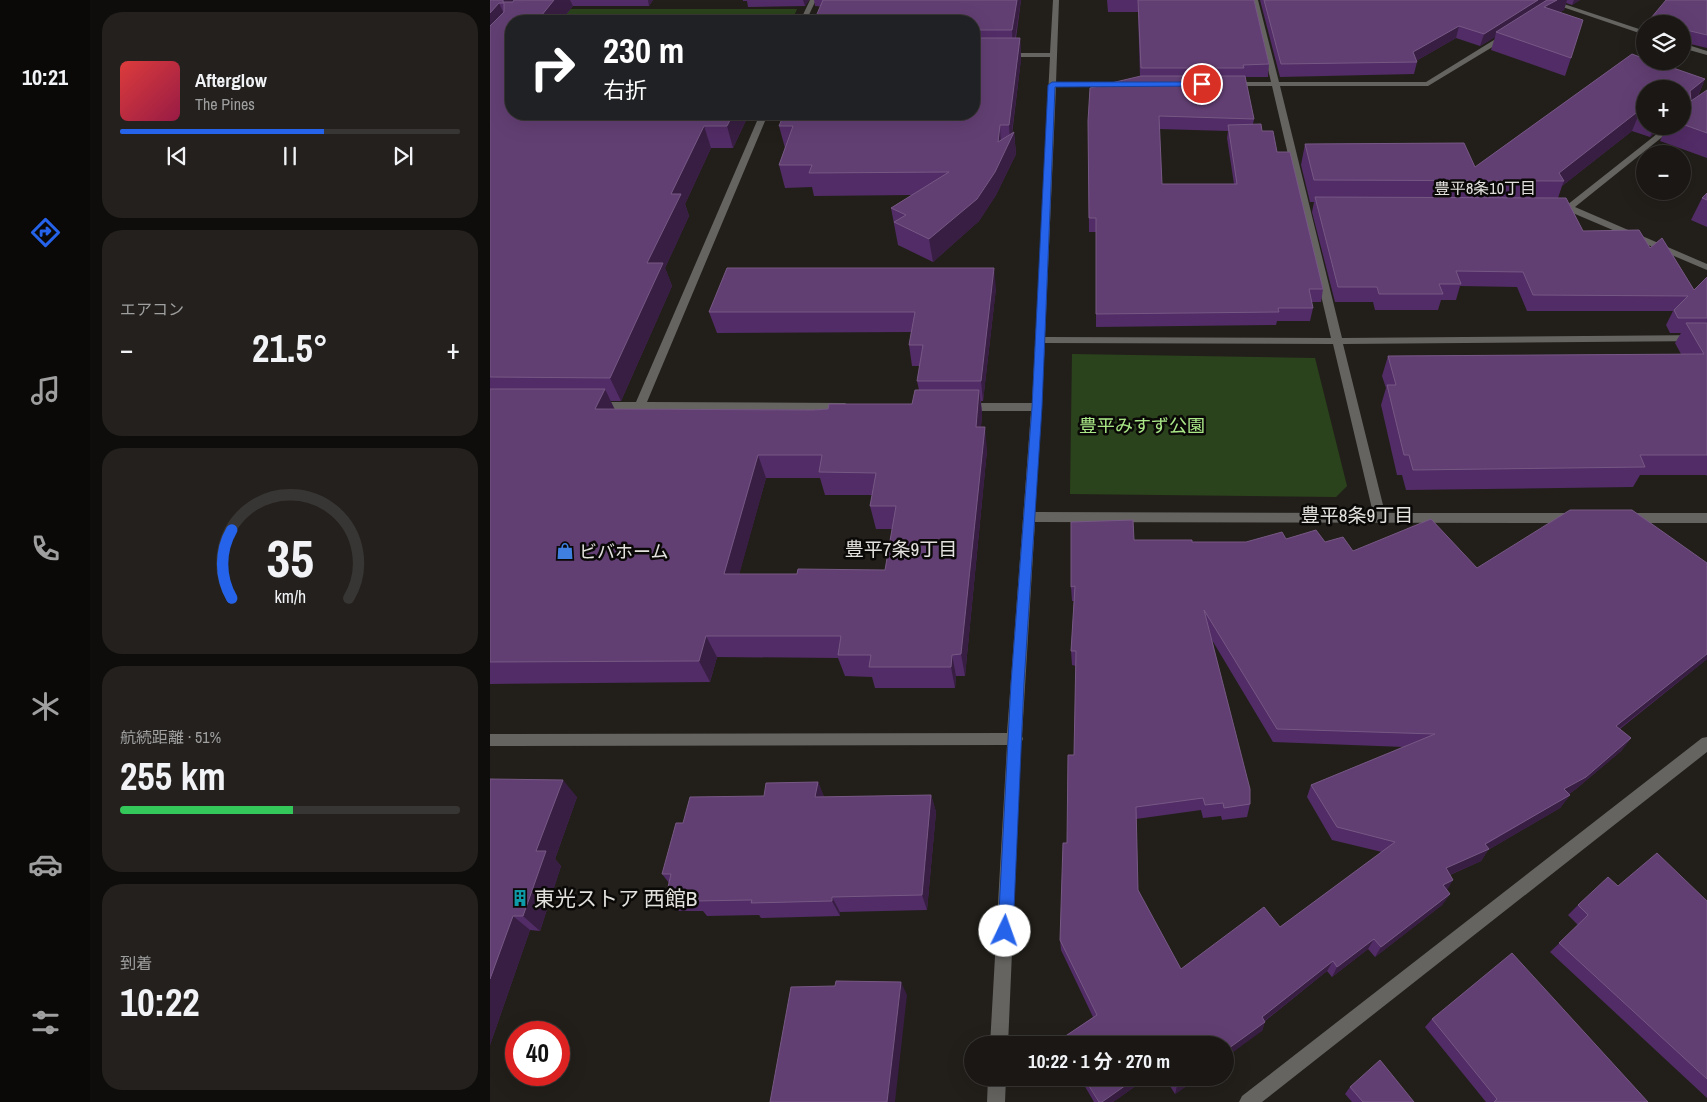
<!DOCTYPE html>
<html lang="ja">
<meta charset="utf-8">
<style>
:root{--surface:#1a1714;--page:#23201d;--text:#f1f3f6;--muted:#9f9fa0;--line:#383634;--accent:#2563eb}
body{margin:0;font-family:"Archivo Narrow","Noto Sans JP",sans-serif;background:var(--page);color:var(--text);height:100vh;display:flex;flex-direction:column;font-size:19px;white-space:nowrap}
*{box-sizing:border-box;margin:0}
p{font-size:16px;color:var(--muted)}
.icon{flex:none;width:28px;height:28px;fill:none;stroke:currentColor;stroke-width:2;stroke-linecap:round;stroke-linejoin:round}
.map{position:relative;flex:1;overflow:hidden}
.panel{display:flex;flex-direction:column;gap:12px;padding:12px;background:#0e0d0b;width:400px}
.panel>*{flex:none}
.hud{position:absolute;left:15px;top:15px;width:475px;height:105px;border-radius:20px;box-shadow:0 5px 20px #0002,0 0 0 1px var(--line);background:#202124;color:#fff;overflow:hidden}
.controls{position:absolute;left:1146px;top:15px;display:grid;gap:10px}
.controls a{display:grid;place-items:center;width:55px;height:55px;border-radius:50%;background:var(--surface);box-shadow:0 5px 20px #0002,0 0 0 1px var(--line);font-size:25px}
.speed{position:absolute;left:15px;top:1021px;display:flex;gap:10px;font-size:25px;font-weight:700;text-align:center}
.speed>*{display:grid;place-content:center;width:65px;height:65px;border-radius:50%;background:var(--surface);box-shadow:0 5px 20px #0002,0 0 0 1px var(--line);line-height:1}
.speed .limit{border:8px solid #d22;background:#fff;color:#111}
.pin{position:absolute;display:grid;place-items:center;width:42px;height:42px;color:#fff;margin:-21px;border:2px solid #fff;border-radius:50%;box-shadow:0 1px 5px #0007}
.me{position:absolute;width:55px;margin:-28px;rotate:3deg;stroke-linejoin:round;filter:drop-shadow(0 0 4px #0008)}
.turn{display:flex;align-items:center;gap:18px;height:105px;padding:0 15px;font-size:22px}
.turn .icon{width:65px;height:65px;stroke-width:2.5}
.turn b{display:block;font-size:35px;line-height:42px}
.big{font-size:38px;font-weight:700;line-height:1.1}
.panel .card{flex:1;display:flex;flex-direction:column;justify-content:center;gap:8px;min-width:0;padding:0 18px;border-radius:20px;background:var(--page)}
.panel .dial{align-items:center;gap:0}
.dial svg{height:130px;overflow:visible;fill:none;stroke:var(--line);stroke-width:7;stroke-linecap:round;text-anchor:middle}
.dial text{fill:var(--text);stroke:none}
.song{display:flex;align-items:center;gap:15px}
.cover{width:60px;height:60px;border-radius:8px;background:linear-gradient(135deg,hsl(0 70% 55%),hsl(340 70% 35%))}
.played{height:5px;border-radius:2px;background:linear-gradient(90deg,var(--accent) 60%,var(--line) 60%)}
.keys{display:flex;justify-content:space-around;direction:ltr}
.heat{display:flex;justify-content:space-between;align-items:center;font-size:28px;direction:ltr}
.charge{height:8px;border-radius:4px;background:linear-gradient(90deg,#34c759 51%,var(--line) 0)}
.trip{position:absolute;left:474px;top:1036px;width:270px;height:50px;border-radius:25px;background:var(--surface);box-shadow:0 5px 20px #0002,0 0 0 1px var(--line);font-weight:700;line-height:50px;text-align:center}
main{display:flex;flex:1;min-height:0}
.tabs{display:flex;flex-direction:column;width:90px;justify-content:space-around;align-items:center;background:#0a0908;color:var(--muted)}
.tabs .icon{width:35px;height:35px}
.tabs .active{color:var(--accent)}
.tabs b{font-size:22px;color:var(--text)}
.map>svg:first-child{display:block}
</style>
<main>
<nav class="tabs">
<b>10:21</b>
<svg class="icon active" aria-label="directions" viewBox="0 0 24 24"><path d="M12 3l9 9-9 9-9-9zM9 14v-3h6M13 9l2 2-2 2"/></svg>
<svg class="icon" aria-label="music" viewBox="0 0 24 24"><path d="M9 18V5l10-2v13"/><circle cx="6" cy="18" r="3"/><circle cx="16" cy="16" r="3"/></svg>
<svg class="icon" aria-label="phone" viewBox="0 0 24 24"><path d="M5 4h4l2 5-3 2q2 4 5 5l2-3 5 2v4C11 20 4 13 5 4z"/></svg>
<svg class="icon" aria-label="climate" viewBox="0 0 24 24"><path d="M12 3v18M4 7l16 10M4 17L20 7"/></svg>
<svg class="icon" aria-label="car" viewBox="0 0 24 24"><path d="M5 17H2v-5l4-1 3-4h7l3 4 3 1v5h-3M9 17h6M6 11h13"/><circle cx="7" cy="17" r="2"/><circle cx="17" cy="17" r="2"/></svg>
<svg class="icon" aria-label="filters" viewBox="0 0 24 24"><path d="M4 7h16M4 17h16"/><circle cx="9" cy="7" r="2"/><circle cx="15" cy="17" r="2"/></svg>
</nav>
<section class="panel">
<div class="card">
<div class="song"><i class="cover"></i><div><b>Afterglow</b><p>The Pines</p></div></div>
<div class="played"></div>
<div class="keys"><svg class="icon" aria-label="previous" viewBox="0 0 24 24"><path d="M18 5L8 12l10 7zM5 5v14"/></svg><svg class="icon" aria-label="pause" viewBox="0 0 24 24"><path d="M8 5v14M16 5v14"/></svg><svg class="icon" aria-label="next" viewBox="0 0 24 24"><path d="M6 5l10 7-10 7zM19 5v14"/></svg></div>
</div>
<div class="card"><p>エアコン</p>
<div class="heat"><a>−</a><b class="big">21.5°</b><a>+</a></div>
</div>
<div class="card dial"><svg viewBox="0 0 100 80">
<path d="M14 69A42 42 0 1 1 86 69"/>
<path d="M14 69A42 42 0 0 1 14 27" stroke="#2563eb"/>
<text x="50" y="56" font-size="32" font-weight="700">35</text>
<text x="50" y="72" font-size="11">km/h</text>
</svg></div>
<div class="card"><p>航続距離 · 51%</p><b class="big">255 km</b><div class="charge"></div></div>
<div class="card"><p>到着</p><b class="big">10:22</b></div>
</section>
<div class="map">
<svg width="1217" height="1102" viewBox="0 0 1217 1102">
<rect width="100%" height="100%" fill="#221f1a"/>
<!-- green -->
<path fill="#2b431c" d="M54,9H307L302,21H44Z
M582,354L825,358L857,486L846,497L580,494Z"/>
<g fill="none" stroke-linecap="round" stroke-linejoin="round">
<!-- minor -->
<path fill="#656461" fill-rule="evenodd" d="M320,0H326L316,21H310Z
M563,0H569L566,83L631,82L635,84L631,86L566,87L555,337L841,338L782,86H741L737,84L741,82H781L762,0H768L789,82H936L1012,35L1019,37L938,86H790L852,338L1217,335V341L853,344L895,513H1082L1086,515L1088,518L1086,521L1082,523L545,522L532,736L533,739L531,743L518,1045H500L517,745L0,746V734L517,733L541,411H475L469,407L475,403H542L560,57H484V53H560ZM555,343L843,344L883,513L545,512Z
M1052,0H1062L1155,31V35Z
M1192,43L1217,51V55L1192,48Z
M270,114H278L157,402L355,403L361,407L355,411L103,409L101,406L107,402H146Z
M1177,126H1186L1085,207L1217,264V270L1078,211H1066L1061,208L1066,205H1077Z
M1137,513H1217V523H1137L1133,521L1131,518L1133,515Z
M1217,737V752L772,1102H749L752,1096L1212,738Z
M498,1078H516L515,1102H497Z"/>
</g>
<!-- wall -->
<path fill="#522c66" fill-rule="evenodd" d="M0,0H163L159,6H83L71,21H21V114H259L243,148H221L195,204L199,216L175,268L182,286L131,401H120L124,409L323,410L422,404L429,390L427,381L430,366H422L419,345L421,332L227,333L219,312L506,288L493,401H491L492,413L491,427L497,450L475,676H466L465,688H385L382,677L355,676L348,658L227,657L220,682L0,684ZM276,478H330L335,495H382L380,506L386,529H402L395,570L307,574H249Z
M253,0H319L315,6L258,7L257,1H253Z
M324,0H531L526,38H530L531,59L522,134L524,132L526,154L506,195L489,221L443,262L408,245L401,208L422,195L324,196L322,187L295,188L289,165L295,148L289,126L291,121L279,116L278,114H484V21L325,6Z
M617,0H764L779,64L778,77H755L764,119L763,124L772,131L787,152L833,289L831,302H821L823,308L820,321H787L786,325L606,327V232H599L598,121L650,77L648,12H618ZM669,129L738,131L737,138L744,184H672Z
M770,0H1090L1082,5L1076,3L1074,10L1070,12L1081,58L1075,76L1001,50L1005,37L990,46L966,38L926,61L927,62L924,74L790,77Z
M1217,0V48L1192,42V24H1159L1161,18Z
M1142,54L1155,59V61H1163L1215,79L1208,96L1217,90V158L1170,141L1177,126H1192V89H1155V126H1174L1160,137L1142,131L1072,186L1068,198H1076L1093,231L1149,230L1160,248L1172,238L1204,290L1217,277V476L1216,475H1150L1143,487L916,490L912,475H907L891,405L896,388L892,376L898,356L1191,354L1185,343L1191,333H1180L1176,325L1183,311H1037L1027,287L970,286L966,300H951L948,310H885L883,302H845L822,212L824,202H820L811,165L815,144L974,143L985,167Z
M1217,193V227L1201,220L1212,198Z
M796,539L835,542L863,551L987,568L1217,563V659L1130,729L1141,738L1131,751L1086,789L1079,794L1080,795L1070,808L998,850L991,861L960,875L957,890L960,894L952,905L885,957L878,949L842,977L837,971L775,1021L772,1031L735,1045H572L571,1039L603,1017L571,950L570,940L584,755L586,666L582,665L581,651L584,601H582L581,587L644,540L702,542H756ZM722,640L783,742L914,747L821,785L817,797L842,840L892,852L790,927L691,969L648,890L646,819L711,810L713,818L731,816L732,820L757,817L760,804Z
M0,779L87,797L65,859L71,866L50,931L40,930L0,1045Z
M328,782L334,797L441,795L446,812L437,910L350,912V916L271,918L269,915L217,916L213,911H189L176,896L179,883L172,874L193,823L274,796Z
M1128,886L1217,901V1098L1060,952L1088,925L1078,915L1088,905Z
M942,1019L1158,1102H996L935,1027Z
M590,1078H657L623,1102H604Z
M675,1078H708L685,1094Z
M860,1087L924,1102H862L855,1094Z"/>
<!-- shaded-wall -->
<path fill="#381e42" d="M13,0H37L22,20Z
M64,0H80L83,6L71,21H47Z
M158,0H163L159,6Z
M313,0H319L315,6Z
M527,0H531L523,51L522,30Z
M1048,0H1058L1006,32L1005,37L990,46L994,34Z
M1067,0H1077L1074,10L1049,25L1054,7Z
M1084,0H1090L1082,5Z
M9,3L18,23L0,44V13Z
M969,26L966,38L924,62L923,52Z
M530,38L531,59L521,139L524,132L526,154L506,195L489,221L443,262L439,239L508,142L510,125L511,147L520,142L519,125Z
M1215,79L1206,100L1196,109L1200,91Z
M1151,109L1142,131L1072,186L1074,181L1069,173Z
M243,114H259L243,148L237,126Z
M214,126L221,148L195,204L199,216L175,268L182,286L131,401L120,378L157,263L181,194Z
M1165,126H1174L1160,137Z
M504,268L506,288L493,401L491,381Z
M115,389L126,412L105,409Z
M489,390L492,413L489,450L486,427Z
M495,427L497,450L475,676L471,654Z
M268,455L276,478L243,597L234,574Z
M216,636L227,657L220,682L209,661Z
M1217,654V659L1116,739L1126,726Z
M462,655L466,676L465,688L461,667Z
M1141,738L1131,751L1086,789L1065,802L1074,789Z
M73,780L87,797L65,859L71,866L50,931L33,916L46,851Z
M328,782L335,799L325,797Z
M441,795L446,812L437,910L432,895Z
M1080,795L1070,808L998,850L991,861L948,880L956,868Z
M963,880L956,892L953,885Z
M960,894L952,905L885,957L891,947Z
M342,897L350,912V916L342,901Z
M23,916L40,930L0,1045V979Z
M884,939L878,949L842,977L847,967Z
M843,961L837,971L768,1026L772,1017Z
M411,982L417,995L405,1102H397Z
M775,1022L772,1031L735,1058V1051Z
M646,1078H657L623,1102H612Z
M699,1078H708L685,1094L687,1086Z"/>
<!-- building -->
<path fill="#623f73" stroke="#765884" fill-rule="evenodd" d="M0,0H13V2H23L24,0H64L47,21H21V114H243L237,126H214L181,194H191L157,263H173L120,378L0,377V26L14,12V3H9L0,13Z
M333,0H527L522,30H484V21H324Z
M648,0H764L779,64L753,65L754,68H651Z
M774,0H1048L994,34L969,26L923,52L927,62L791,64Z
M1057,0H1067L1054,7L1093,20L1081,58L1006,32Z
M1176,0H1217V35L1192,29V24H1173L1162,21L1161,18Z
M484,38H530L519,125H510L508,142L524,132L505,172L487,199L439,239L404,222L416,215L401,208L459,172L319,173L322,165H289L303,126H289L294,114H484Z
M1142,54L1155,59V61H1163L1215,79L1200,91L1201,101L1217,90V133L1192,124V110L1197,106L1195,103H1192V89H1155V111L1151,109L1069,173L1074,181L824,180L815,144L974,143L985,167Z
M651,76H755L764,119L669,116L672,184H747L738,125L771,124L772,131H783L787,152H800L833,289H819L823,308H788L789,312L606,314V218H599L598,121L600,88Z
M1217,193V200L1212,198Z
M825,197L1076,198L1093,231L1149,230L1160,248L1172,238L1204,290L1217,277V318H1188L1184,310L1198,296L1043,295L1033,272L966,271L971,284H949L953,294H889L887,287H848Z
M237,268H504L491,381H427L433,345H419L425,312H219Z
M1196,323H1217V455H1150L1155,467L923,470L919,455H914L897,385H906L898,356L1214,354Z
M0,389H115L105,409L323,410L338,409L339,404H422L425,390H489L486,427H495L471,654L462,655L461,667H379L381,655H348L351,636H216L209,661L0,662ZM268,455H332L329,472L386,473L380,506H406L395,570L308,569L307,574H234Z
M1080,510H1142L1217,563V654L1126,726L1141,738L1096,777L1074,789L1080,795L995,844L999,849L956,868L963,880L953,885L960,894L891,947L884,939L847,967L843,961L772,1017L775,1022L735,1051V1045H575L571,1039L607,1015L570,940L573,843H577L578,755H584L586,651H581L585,586L581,587V522L643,520L644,540H702V542H756L792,532L796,539L826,530L835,542L853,537L863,551L941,519L987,568ZM714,610L787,729L945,734L821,785L847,827L905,842L790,927L774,907L691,969L648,890L646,807L713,798L715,805L733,803L734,808L760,804V789Z
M0,779L73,780L46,851H56L33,916H23L0,979Z
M328,782L325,797L441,795L432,895L342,897V901L261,903L262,900L205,901L207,896H176L181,874H172L186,823H193L200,797L274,796L276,783Z
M1167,853L1217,901V1079L1069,943L1098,915L1088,905L1118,877L1128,886Z
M1022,953L1158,1102H1004L1007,1099L942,1019Z
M346,981L411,982L397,1102H280L301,987L345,986Z
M890,1060L924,1102H873L860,1087Z
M594,1078H646L612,1102H609Z
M682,1078H699L687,1086Z"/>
<!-- route -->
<path fill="#2563eb" stroke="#184099" d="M712,82H714V86L565,87L552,407L534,683L523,931L521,936L515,938L510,936L508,931L521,683L542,407L558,85L562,82Z"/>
<!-- icons -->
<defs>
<g id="shop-bare" transform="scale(1.35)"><path d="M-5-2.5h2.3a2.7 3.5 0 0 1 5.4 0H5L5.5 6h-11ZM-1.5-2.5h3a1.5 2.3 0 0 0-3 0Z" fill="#3f7fe0" stroke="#0a0907" stroke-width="2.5" paint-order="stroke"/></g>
<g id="building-bare" transform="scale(1.35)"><path d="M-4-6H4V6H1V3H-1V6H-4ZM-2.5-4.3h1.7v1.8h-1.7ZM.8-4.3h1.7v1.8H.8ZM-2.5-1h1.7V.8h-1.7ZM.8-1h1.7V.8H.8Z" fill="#0f9aa8" stroke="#0a0907" stroke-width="2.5" paint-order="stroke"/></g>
</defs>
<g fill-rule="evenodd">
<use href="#shop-bare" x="75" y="551"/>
<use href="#building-bare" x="30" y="898"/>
</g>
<g text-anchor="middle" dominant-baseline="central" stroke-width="5" stroke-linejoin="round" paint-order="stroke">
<!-- far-neighbourhood labels -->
<g font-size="16" fill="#e3e1de" stroke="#0a0907">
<text x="995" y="188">豊平8条10丁目</text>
</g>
<!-- park labels -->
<g font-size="18" fill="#aae887" stroke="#0a0907">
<text x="652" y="425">豊平みすず公園</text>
</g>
<!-- poi labels -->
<g font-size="18" fill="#e3e1de" stroke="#0a0907" text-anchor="start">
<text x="89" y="551">ビバホーム</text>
</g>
<!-- neighbourhood labels -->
<g font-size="19" fill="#e3e1de" stroke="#0a0907">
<text x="867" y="515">豊平8条9丁目</text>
<text x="411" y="549">豊平7条9丁目</text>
</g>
<!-- near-poi labels -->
<g font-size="21" fill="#e3e1de" stroke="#0a0907" text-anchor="start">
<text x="44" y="898">東光ストア 西館B</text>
</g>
</g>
</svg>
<div class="controls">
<a><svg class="icon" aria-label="layers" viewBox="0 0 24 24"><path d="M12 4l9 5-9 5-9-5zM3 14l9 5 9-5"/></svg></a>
<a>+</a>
<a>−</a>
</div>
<div class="speed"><div class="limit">40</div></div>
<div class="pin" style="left:712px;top:84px;background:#d93025"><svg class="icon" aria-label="arrive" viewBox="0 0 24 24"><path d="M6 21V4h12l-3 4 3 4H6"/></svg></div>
<svg class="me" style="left:515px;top:931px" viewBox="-20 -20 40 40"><circle r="19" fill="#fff"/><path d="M0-13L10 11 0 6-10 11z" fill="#2563eb"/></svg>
<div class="trip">10:22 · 1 分 · 270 m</div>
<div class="hud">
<div class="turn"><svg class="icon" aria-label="right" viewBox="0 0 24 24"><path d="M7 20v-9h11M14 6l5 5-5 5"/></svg><div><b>230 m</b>右折</div></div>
</div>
</div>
</main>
